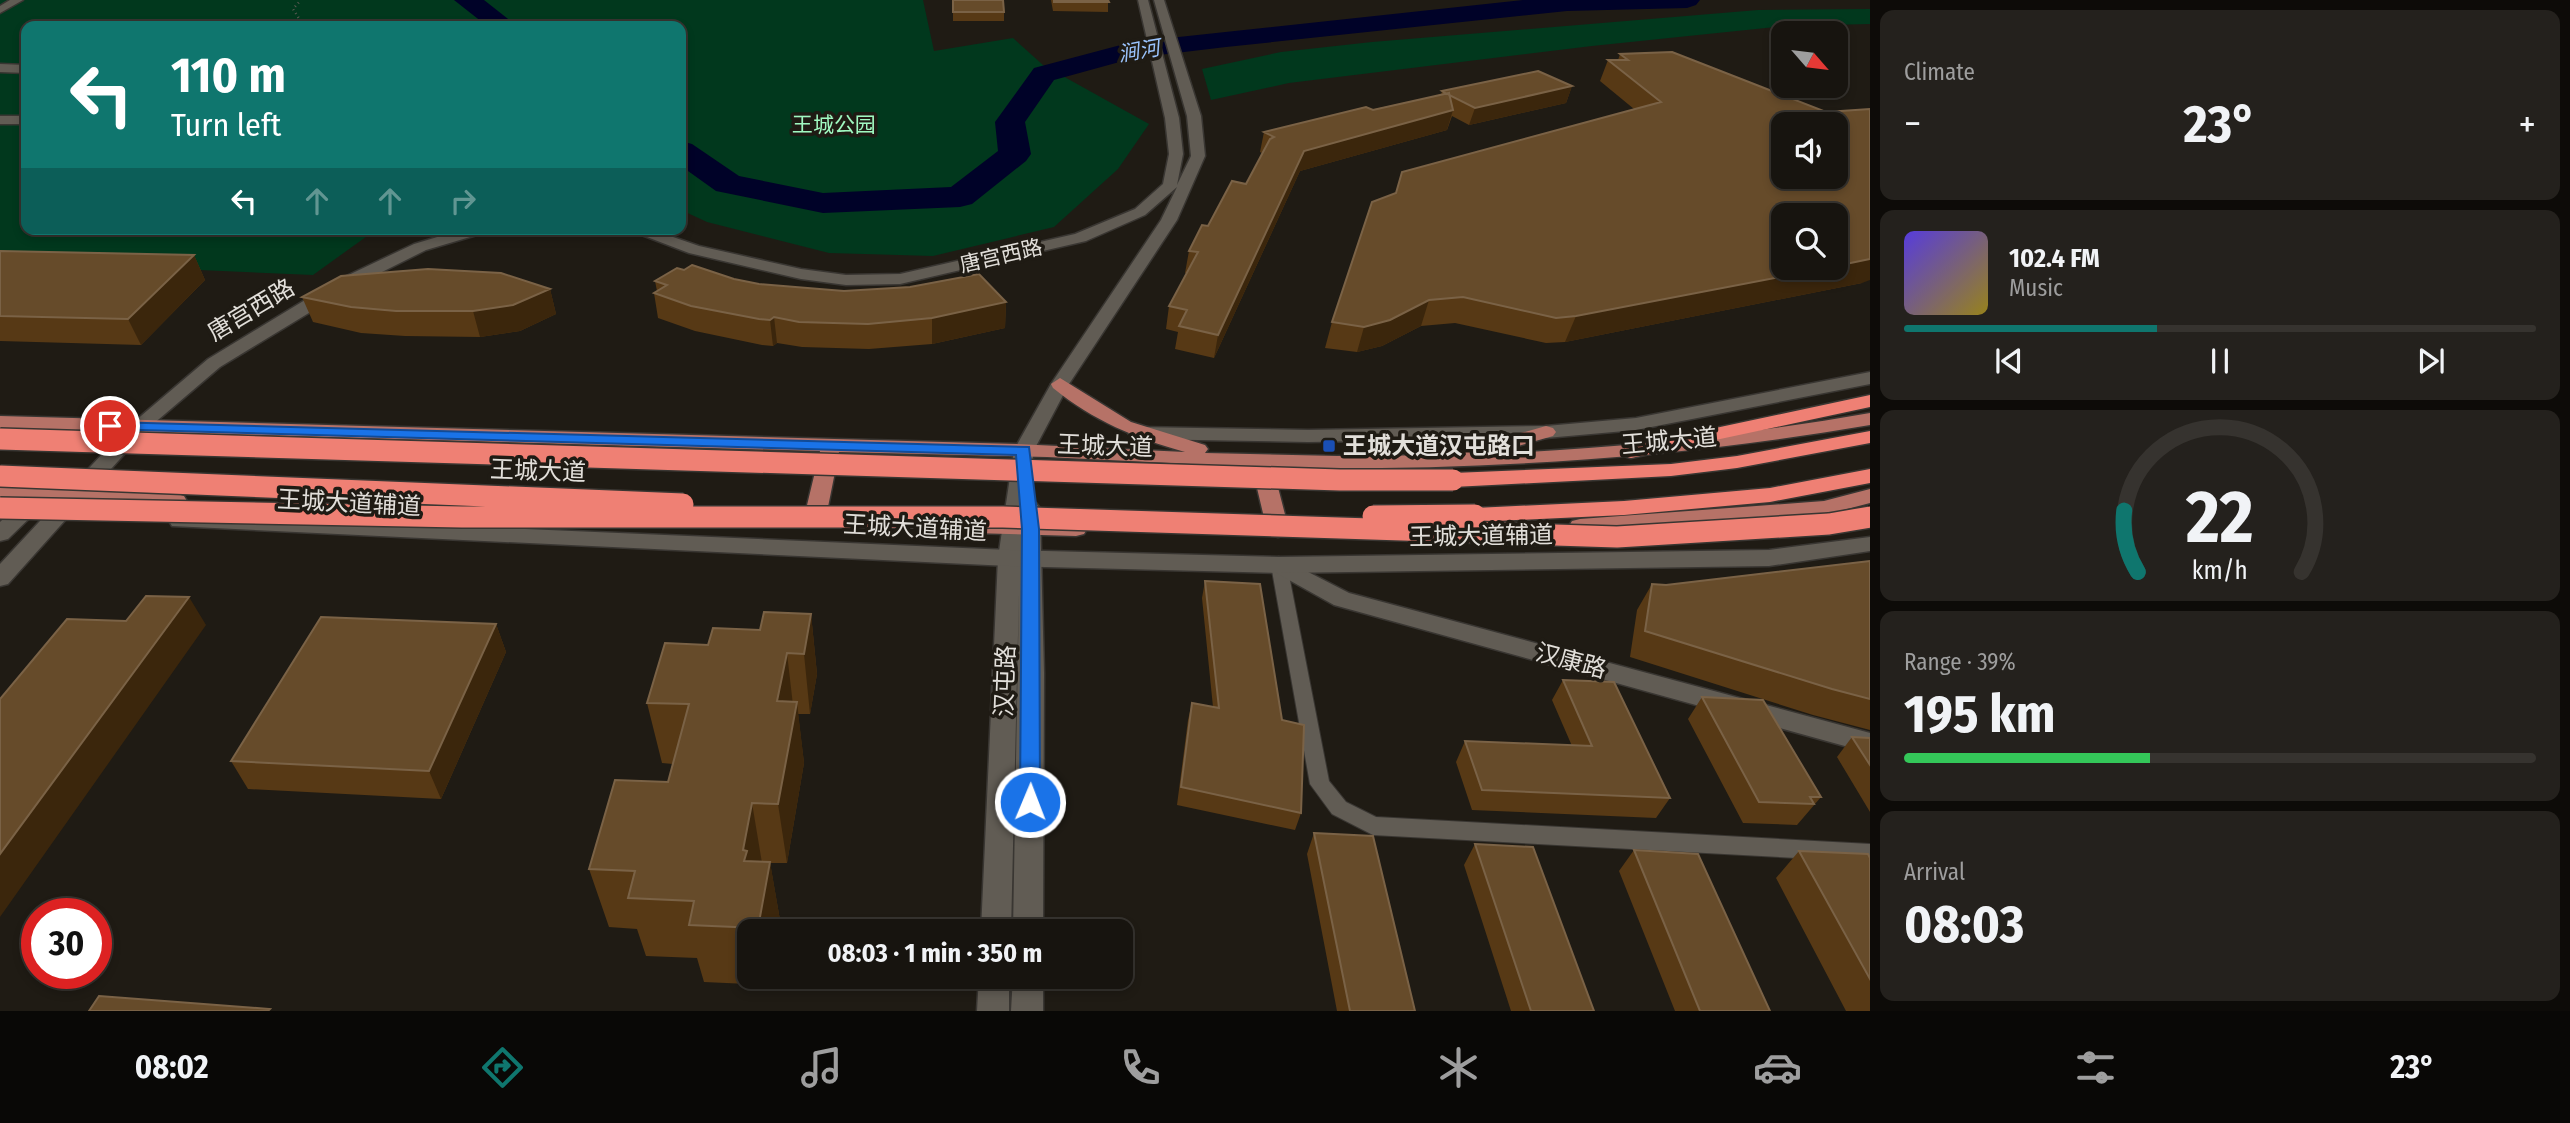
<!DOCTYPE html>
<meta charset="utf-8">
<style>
:root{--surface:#17140f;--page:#24211d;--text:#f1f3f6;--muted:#9e9e9e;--line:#36332f;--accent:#0f766e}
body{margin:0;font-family:"Fira Sans Condensed","Noto Sans SC",sans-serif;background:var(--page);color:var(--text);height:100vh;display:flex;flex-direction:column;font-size:26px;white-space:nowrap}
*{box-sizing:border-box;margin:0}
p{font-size:23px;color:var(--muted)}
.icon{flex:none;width:38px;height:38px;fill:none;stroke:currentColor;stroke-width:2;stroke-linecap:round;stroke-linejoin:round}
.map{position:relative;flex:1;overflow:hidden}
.panel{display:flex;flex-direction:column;gap:10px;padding:10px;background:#0d0b08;width:700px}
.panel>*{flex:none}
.hud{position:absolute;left:21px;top:21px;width:665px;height:214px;border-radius:14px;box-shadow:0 4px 10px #0003,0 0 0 2px var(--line);background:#0f766e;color:#fff;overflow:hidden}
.needle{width:46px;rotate:118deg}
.tools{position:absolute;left:1771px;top:21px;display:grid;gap:14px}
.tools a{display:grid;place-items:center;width:77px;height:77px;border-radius:14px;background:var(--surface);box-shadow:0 4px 10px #0003,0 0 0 2px var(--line);font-size:35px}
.speed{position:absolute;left:21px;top:898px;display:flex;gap:14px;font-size:35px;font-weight:700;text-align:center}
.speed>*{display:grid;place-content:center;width:91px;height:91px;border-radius:50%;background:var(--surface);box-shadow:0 4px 10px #0003,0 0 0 2px var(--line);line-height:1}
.speed .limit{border:10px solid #d22;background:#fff;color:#111}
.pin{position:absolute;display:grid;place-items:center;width:60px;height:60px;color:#fff;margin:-30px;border:4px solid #fff;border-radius:50%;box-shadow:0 2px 7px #0007}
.me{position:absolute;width:77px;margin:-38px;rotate:1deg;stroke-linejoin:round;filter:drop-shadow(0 0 5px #0008)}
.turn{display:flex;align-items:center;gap:24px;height:147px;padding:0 35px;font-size:32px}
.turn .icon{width:91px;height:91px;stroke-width:2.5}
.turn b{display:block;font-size:49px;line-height:60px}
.lanes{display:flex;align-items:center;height:66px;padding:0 35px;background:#0003;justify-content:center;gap:35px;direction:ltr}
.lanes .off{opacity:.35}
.big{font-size:52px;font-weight:700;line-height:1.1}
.panel .card{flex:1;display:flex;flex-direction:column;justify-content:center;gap:10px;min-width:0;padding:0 24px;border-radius:14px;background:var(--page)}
.panel .dial{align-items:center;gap:0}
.dial svg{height:182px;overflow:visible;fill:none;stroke:var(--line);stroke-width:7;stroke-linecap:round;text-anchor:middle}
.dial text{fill:var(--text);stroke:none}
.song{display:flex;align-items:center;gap:21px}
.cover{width:84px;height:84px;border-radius:10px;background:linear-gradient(135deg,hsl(250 70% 55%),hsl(50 70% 35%))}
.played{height:7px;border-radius:4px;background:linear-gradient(90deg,var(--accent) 40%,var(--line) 40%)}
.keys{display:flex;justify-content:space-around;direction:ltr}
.heat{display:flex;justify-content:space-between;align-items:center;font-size:38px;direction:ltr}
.charge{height:10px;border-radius:5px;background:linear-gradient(90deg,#34c759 39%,var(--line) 0)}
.trip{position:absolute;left:737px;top:919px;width:396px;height:70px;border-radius:14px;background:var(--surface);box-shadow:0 4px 10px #0003,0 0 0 2px var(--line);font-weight:700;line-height:70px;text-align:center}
.dock{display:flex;height:112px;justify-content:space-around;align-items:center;background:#090806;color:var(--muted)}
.dock .icon{width:49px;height:49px}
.dock .active{color:var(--accent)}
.dock b{font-size:32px;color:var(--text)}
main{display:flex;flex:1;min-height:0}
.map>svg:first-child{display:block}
</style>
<main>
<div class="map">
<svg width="1870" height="1011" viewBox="0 0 1870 1011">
<rect width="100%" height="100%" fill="#1f1b14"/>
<!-- green -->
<path fill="#01381d" d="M0,0H923L934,51L1013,38L1043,65L1149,124L1118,169L1054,227L933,256L829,253L707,222L681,210V26H26V229H377L313,275L42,263L0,267Z
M1870,9V24L1784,26L1592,46L1289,83L1211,100L1202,69L1281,52L1372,42L1758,10Z"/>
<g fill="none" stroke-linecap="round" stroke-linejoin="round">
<!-- river -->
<path fill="#000228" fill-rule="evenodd" d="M454,0H484L517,26H487Z
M1523,0H1700L1696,5L1687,8L1567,11L1226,47L1134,58L1054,80L1025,122L1031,154L1026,161L972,204L960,207L823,213L716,191L681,166V141L692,144L739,176L823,193L951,187L998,151L995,122L1034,68L1132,42Z"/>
<!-- lane casing -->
<g stroke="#393632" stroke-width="2">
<path id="lane" d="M1279,559L1287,565L1329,781L1346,802L1376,817L1870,844V862L1373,835L1332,814L1310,784L1271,565Z"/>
</g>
<!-- street casing -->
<g stroke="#393632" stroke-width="3">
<path id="street" d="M10,0H23L0,13V6Z
M1138,0H1148L1179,118L1183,154L1177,185L1191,156L1187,116L1154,0H1164L1201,116L1205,156L1177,220L1069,384L1034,450L1027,502L1036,503L1040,508L1044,673L1043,931H1013L1019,593L1011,931H981L998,558L1014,450L1051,384L1161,220L1177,187L1145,215L1086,241L900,284L846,285L801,279L689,253L626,229H650L699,246L801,269L846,275L900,274L1075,234L1135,209L1163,184L1169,154L1165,118Z
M0,64L26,65V73L0,72Z
M0,116H26V124H0Z
M464,229H490L487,232L426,250L350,288L220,367L145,431H131L128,427L208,359L338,280L414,244Z
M1279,557L1349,593L1870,733V753L1334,605L1271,570L1268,565L1271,560Z
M979,976H1009V1011H977Z
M1013,976H1043V1011H1011Z"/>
</g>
<!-- secondary casing -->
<g stroke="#393632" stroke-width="3">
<path id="secondary" d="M1870,372V384L1636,430L1546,438L1308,442L1138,439L1131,437L1128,433L1131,429L1138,427L1308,430L1546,426L1636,418Z
M138,421L145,423L148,427L145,431L8,584L0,586V564L131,423Z
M34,495L41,497L44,502L41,507L8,539L0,541V522L27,497Z
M180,514L1009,550L1279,557L1769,550L1870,537V551L1769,566L1279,573L1009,566L172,526L169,521L172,516Z"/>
</g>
<!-- primary casing -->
<g stroke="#393632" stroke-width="3">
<path id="primary" d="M1060,378L1131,422L1205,445L1208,449L1205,453L1337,456L1466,455L1464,452L1467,448L1546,426L1553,428L1556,432L1553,436L1490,454C1618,448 1744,435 1870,413V425C1672,459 1474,471 1273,468L1289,530L1286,535L1278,537L1270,535L1267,530L1252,467L1047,457L839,452L825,522L822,527H806L803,522L820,451L0,428V416L1016,444L1185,452C1135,438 1094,421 1053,388L1051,384Z
M0,487L177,494L184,496L187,501L184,506L177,508L0,501Z
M1870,489V503L1824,515L1580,533L1572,531L1569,526L1572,521L1580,519L1824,501Z
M943,520L1076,522L1084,524L1087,529L1084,534L1076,536L935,532L932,527L935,522Z"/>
</g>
<!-- highway casing -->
<g stroke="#393632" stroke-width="3">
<path id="highway" d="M1870,395V407L1631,458L1624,456L1621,452L1624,448L1631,446Z
M1870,431V443L1737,468L1671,476L1453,487L1446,485L1443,480L1446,475L1453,473L1671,464L1737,456Z
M1870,469V483L1770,502L1624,515L1475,522L1468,520L1464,515L1468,510L1475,508L1624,501L1770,488Z"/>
</g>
<!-- path -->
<path stroke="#5f5c55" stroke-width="2.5" stroke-dasharray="1 3.5" stroke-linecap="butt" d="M298,26L300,20L293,9L301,0"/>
<!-- lane -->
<use href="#lane" fill="#615c54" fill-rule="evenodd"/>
<!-- street -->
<use href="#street" fill="#615c54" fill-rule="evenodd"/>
<!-- secondary -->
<use href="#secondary" fill="#615c54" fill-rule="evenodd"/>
<!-- primary -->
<use href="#primary" fill="#b67267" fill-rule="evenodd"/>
<!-- highway -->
<use href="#highway" fill="#ef8074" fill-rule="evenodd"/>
<!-- highway-bridge casing -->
<g stroke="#393632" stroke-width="24" stroke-linecap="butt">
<path id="highway-bridge" d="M0,439L1340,480H1453
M0,476L683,504
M0,508L462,517H1003L1617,537L1829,524L1870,517
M1373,516L1475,515"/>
</g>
<!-- highway-bridge -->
<use href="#highway-bridge" stroke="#ef8074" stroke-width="21"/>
</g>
<!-- wall -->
<path fill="#573915" d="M953,0L1004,12V21H953Z
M1051,0H1108V12L1053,11Z
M1672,52L1862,283L1565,342L1546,343L1455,323L1421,326L1382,346L1357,352L1325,348L1332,322L1396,193L1634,109L1600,81L1608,60H1618L1620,54Z
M1572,86L1566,103L1469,125L1452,116L1447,130L1300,171L1214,358L1175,349L1178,332L1166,329L1169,306L1187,273H1185L1189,251L1208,226L1246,184L1262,153L1260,152L1264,132L1441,95L1442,91Z
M0,251L194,255L205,280L141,345L0,341Z
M734,279L759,284L844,291L1006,302L1005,328L932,344L869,349L802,347L777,343L773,346L762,345L695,331L658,318L654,293L657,291L655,281Z
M550,289L556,314L520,331L480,337L405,336L361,333L313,322L302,297Z
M1870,561V730L1813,715L1630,657L1637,610L1652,584L1666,585Z
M1205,581L1282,720L1301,813L1295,830L1177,805L1188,720L1192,703L1213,707L1202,598Z
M811,614L817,674L810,714H798L804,763L787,863H770L780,920L778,931H749V976H770L769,985L704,982L697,958L646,956L637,929L609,927L589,869L668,782L673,764L662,763L647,703L708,645Z
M496,624L506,652L441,799L248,789L231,761Z
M1563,680L1670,798L1656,818L1472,810L1456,762L1465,741L1572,746L1552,700Z
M1702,697L1821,797L1797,825L1743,823L1688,719Z
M1852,737L1870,738V812L1837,757Z
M1314,833L1415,1011H1337L1307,854Z
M1475,844L1594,1011H1511L1464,865Z
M1634,850L1770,1011H1675L1619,871Z
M1799,851L1870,858V1011H1846L1776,878Z"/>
<!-- shaded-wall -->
<path fill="#3b260c" d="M1572,86L1566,103L1469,125L1475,108Z
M1453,110L1447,130L1300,171L1214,358L1218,335L1304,151Z
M194,255L205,280L141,345L128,319Z
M1870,259V280L1862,283L1565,342L1576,316L1827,268H1836V266Z
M550,289L556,314L520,331L480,337L473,311Z
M1429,300L1421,326L1382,346L1357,352L1364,327Z
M1006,302L1005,328L932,344V318Z
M774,317L777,343L773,346L770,320Z
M189,597L206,625L0,917V854Z
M811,614L817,674L810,714L804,654Z
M496,624L506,652L441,799L429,771Z
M787,653L794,714L777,701Z
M797,702L804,763L787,863L778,804Z
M752,803L762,863L755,919L743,850Z
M770,862L780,920L778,931H759L758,928Z"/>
<!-- building -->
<path fill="#664b2a" stroke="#7a6246" stroke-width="2" fill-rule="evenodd" d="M953,0H1003L1004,12H953Z
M1054,0H1108L1109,2H1054Z
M1672,52L1826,112L1870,109V259L1836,266V215H1783V268H1827L1576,316L1556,318L1463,297L1429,300L1390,320L1364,327L1332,322L1372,202L1396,193L1402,172L1661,102L1608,60H1628L1620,54ZM1783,124H1836V177H1783Z
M1538,71L1572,86L1475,108L1449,95V93L1447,94L1442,91Z
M1449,93L1453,110L1304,151L1218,335L1179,326L1187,310L1169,306L1198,252L1189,251L1202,225L1208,226L1232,181L1246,184L1270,139L1274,137L1264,132L1366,107L1373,110Z
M0,251L194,255L128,319L0,316Z
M692,265L734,279L759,284L844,291L910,287L979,274L1006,302L932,318L868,324L799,322L774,317L770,320L759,319L691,306L654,293L667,285L655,281L677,268L684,270Z
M428,269L501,273L550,289L513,305L473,311H396L351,307L302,297L341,276Z
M1870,561V699L1832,689L1645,631L1652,584L1666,585Z
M1205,581L1260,584L1282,720L1304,725L1301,813L1181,787L1192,703L1219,708Z
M146,596L189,597L0,854V699L67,619L126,621Z
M764,612L811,614L804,654L787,653L777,701L797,702L778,804L752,803L743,850L747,851L744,861L770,862L758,928L689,925L694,901L628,898L635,871L589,869L615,780L668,782L689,704L647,703L665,643L708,645L713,628L760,630Z
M321,617L496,624L429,771L231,761Z
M1563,680L1614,682L1670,798L1482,790L1465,741L1592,746Z
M1702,697L1763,700L1821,797H1810L1814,804L1759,802Z
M1852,737L1870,738V765Z
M1314,833L1373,836L1415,1011H1350Z
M1475,844L1533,847L1594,1011H1531Z
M1634,850L1698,854L1770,1011H1700Z
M1799,851L1868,854L1870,858V979Z
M99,996L270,1009L268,1011H89Z"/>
<!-- route -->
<path fill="#1a73e8" stroke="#114b97" stroke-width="2" d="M110,422L1029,447L1039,529L1040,802L1037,808L1030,810L1023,808L1020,802L1022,529L1016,455L105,429L103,426L105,423Z"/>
<!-- markers -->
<rect fill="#1a4fb4" stroke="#1f1b14" stroke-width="2.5" x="1322" y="439" width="14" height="14" rx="3.5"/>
<g text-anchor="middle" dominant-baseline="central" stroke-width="7" stroke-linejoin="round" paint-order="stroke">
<!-- far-water labels -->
<g font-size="21" font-style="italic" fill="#9ac3fc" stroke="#1f1b14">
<text transform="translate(1139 51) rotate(-10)">涧河</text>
</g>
<!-- far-park labels -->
<g font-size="21" fill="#a0f9c1" stroke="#1f1b14">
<text x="834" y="125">王城公园</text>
</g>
<!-- far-street labels -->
<g font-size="21" fill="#e2dfda" stroke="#1f1b14">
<text transform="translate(1001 256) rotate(-13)">唐宫西路</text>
</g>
<!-- street labels -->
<g font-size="24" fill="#e2dfda" stroke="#1f1b14">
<text transform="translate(251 310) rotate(-31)">唐宫西路</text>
<text transform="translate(1669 441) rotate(-5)">王城大道</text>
<text transform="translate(1105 446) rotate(2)">王城大道</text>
<text transform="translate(538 471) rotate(2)">王城大道</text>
<text transform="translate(349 503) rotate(3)">王城大道辅道</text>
<text transform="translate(915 528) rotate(3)">王城大道辅道</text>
<text transform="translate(1481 536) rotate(-1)">王城大道辅道</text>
<text transform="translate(1571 661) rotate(15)">汉康路</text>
<text transform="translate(1005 681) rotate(-88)">汉屯路</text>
</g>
<!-- poi labels -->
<g font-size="24" font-weight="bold" fill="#e2dfda" stroke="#1f1b14" text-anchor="start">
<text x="1343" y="446">王城大道汉屯路口</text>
</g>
</g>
</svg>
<div class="tools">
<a><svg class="needle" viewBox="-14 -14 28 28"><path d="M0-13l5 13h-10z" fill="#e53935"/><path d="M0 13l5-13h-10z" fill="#9e9e9e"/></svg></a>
<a><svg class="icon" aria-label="sound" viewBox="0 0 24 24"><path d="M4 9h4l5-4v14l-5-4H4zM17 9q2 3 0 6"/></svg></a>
<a><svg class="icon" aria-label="search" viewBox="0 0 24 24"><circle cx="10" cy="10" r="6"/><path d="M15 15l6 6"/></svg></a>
</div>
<div class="speed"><div class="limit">30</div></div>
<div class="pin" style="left:110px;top:426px;background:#d93025"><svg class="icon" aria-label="arrive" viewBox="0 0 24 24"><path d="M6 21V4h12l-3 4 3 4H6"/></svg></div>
<svg class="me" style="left:1030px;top:802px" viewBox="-20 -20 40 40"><circle r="17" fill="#1a73e8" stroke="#fff" stroke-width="3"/><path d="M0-11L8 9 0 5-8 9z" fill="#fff"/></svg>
<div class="trip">08:03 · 1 min · 350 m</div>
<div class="hud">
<div class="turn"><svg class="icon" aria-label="left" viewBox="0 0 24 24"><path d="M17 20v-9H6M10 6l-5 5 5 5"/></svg><div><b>110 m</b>Turn left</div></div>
<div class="lanes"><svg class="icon" aria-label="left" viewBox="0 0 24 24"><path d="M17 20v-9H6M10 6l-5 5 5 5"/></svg><svg class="icon off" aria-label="ahead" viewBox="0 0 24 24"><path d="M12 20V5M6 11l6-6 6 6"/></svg><svg class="icon off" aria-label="ahead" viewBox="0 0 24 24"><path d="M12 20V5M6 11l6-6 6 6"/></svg><svg class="icon off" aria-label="right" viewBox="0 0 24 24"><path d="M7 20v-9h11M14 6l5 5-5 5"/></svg></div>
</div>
</div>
<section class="panel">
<div class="card"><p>Climate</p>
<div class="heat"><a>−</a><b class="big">23°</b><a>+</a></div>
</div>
<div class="card">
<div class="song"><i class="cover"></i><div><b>102.4 FM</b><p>Music</p></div></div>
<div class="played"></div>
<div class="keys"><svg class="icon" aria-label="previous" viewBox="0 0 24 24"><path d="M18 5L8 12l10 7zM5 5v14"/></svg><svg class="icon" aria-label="pause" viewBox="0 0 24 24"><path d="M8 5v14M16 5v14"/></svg><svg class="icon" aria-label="next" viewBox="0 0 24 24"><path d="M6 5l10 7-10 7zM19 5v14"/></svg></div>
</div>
<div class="card dial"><svg viewBox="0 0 100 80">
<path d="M14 69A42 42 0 1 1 86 69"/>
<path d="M14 69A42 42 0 0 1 8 42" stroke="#0f766e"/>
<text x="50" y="56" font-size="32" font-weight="700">22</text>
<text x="50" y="72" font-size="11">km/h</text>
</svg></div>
<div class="card"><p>Range · 39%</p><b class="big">195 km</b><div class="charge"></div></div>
<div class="card"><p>Arrival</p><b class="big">08:03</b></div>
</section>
</main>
<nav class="dock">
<b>08:02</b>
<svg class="icon active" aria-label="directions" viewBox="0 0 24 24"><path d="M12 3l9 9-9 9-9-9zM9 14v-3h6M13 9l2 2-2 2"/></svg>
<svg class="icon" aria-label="music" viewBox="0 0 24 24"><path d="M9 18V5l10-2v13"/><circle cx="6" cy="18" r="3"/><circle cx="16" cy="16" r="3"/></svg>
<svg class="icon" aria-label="phone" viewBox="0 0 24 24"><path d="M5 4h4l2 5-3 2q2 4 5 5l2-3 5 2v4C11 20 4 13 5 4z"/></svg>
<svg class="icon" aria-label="climate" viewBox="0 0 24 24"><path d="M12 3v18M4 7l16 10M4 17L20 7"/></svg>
<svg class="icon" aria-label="car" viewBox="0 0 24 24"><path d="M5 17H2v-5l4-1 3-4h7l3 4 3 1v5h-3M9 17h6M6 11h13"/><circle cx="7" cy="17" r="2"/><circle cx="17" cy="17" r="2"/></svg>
<svg class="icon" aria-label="filters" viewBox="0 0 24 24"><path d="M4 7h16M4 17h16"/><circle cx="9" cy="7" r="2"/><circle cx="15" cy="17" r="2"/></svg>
<b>23°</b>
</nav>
